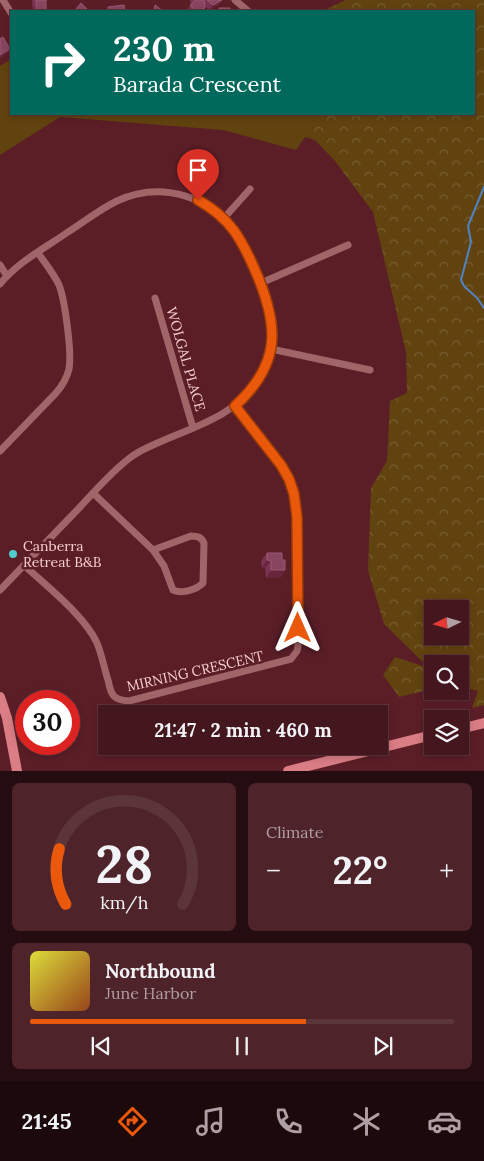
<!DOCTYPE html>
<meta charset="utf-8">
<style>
:root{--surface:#44161d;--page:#4e232a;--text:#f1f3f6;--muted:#af9fa4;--line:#5c353b;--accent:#ea580c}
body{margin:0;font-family:Lora,serif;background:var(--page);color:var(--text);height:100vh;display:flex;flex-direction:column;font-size:19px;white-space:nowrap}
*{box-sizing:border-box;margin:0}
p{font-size:16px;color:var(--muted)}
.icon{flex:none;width:28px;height:28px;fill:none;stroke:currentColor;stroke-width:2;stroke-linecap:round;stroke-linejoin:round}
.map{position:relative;height:771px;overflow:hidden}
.panel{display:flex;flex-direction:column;gap:12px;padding:12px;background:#250c10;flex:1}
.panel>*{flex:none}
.hud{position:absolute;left:10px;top:10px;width:465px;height:105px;border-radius:0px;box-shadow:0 2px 8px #0003,0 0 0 1px var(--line);background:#00695c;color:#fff;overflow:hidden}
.needle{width:32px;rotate:265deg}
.controls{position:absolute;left:424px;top:600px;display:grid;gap:10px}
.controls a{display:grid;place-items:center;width:45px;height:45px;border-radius:0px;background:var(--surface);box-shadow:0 2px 8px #0003,0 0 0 1px var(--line);font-size:25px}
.speed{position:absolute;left:15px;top:690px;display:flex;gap:10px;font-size:25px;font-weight:700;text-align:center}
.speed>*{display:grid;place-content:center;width:65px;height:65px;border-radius:50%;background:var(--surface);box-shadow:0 2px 8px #0003,0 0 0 1px var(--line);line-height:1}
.speed .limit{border:8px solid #d22;background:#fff;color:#111}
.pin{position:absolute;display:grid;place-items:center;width:42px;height:42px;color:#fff;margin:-51px -21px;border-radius:50% 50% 50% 0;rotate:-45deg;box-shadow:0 0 5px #0007}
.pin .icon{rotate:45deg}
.me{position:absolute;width:55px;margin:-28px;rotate:0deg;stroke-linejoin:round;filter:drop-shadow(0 0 4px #0008)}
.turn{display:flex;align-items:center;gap:18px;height:105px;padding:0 20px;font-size:22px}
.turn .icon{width:65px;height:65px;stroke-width:2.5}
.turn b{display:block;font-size:35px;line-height:42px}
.big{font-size:38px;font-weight:700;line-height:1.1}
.panel .tile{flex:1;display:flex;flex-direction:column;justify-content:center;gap:8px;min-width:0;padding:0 18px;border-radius:8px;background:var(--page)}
.panel .dial{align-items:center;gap:0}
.dial svg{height:130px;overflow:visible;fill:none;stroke:var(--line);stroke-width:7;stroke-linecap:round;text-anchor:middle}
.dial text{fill:var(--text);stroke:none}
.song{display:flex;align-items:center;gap:15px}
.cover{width:60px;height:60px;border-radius:8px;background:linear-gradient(135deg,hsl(60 70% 55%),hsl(20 70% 35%))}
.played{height:5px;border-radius:2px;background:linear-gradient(90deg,var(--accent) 65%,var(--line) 65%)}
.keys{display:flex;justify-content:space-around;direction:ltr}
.heat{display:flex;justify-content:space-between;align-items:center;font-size:28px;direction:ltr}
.panel .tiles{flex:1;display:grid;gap:12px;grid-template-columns:1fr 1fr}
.tile:last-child{grid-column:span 2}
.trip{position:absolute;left:98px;top:705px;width:290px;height:50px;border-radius:0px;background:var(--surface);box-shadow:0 2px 8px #0003,0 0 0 1px var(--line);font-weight:700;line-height:50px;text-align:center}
.tab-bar{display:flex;height:80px;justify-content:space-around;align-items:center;background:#1b090c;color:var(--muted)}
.tab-bar .icon{width:35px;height:35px}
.tab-bar .on{color:var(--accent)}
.tab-bar b{font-size:22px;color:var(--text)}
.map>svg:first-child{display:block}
</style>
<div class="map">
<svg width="484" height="771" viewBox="0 0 484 771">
<defs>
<pattern id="forest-crowns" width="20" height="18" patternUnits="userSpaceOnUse" patternTransform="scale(1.25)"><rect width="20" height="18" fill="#61430f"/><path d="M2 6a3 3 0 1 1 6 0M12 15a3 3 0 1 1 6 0" fill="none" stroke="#785d31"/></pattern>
</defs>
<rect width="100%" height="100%" fill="#5b1e27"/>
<!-- forest -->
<path fill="url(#forest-crowns)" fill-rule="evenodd" d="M346,0H484V705L472,708L478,691L460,686V664H432V689L399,697L383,675L395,657L429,668L384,624L368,570L371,488L387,461L390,401L407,393L406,352L373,212L335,161L315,140L278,128L105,114H474V11H322ZM432,609H460V636H432Z"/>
<!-- park -->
<path fill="#61430f" d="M11,59V114H319L318,119L296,150L223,130L60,117L0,155V66Z"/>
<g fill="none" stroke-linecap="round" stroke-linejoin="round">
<!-- stream -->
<path stroke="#5182c1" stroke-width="2" d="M484,187L468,226L471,242L461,280L464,286L477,298L484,308"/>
<!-- street -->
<path stroke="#a06569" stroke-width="7" d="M3,0L11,13
M235,0L248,11
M224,218L250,189
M0,265L7,276
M261,283L348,245
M0,284C18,262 45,248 68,232C84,222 100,209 117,201C162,180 214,197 240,237C248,250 253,266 259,280C274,312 278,349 259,380C237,414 197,426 162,441C151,446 140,450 131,457C112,471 97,489 81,506C54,534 27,562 0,590
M155,298L193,428
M271,349L370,370
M0,451L56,393C62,386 67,378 69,369C72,353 65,300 59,285C54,274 45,263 38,253
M93,493L153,550L191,536C198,536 201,537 204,543L203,583C196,590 182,594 173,590L164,566L153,550
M24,565C46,586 85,616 97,643C102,655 104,668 108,680C111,695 113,700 129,701L291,659L297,651L298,646L297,517L294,494L289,479L281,465L235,406"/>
<!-- secondary -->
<path stroke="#da7d85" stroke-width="10" d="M0,697L7,718L17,771
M460,729L484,723
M288,771L432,735"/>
</g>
<!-- wall -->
<path fill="#7a3453" d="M32,0H46V11H33Z
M190,0H222L218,5L209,10L205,6L203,11H186L191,5Z
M267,553L282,560L285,570L280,578H266L265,568H262L261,561Z"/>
<!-- shaded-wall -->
<path fill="#68243b" d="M222,0L218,5L209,10L213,5Z
M10,49L6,54L0,58V55Z
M267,560L271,561L265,568H262Z
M271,570H285L280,578H266Z"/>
<!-- building -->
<path fill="#884560" stroke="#995a72" d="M36,0H46V11H37Z
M195,0H204L205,8L198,11L190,6Z
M207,0H222L213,5Z
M81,3L89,11H77L75,10Z
M124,5L125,11H108V7Z
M155,5L163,11H154Z
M219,8H230V11H219Z
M3,37L10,49L0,55V39Z
M267,553H282V560H285V570H271V561L267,560Z"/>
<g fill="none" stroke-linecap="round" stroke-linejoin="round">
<!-- route casing -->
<g stroke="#983908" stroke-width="12">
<path id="route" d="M198,200C230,218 241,238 255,270C279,325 282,363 235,406L281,465L289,479L294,494L297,517L298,628"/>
</g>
<!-- route -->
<use href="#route" stroke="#ea580c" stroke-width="9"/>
</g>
<!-- markers -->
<circle fill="#52cdcd" stroke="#5b1e27" stroke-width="2" cx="13" cy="554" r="5"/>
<g text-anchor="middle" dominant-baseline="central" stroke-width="5" stroke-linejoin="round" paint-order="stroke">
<!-- street labels -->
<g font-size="14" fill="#f7d0d2" stroke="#5b1e27">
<text transform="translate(186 359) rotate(74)">WOLGAL PLACE</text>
<text transform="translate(195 671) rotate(-13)">MIRNING CRESCENT</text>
</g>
<!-- poi labels -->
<g font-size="14" fill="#f7d0d2" stroke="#5b1e27" text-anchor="start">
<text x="23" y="546">Canberra<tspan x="23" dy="16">Retreat B&amp;B</tspan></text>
</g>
</g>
</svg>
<div class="controls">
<a><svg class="needle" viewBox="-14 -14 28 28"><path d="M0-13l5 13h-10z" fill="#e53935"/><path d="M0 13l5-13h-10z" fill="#af9fa4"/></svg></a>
<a><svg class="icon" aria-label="search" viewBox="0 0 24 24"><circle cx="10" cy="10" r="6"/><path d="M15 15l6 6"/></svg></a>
<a><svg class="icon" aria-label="layers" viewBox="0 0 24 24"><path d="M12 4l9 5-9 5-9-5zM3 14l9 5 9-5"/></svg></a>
</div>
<div class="speed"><div class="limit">30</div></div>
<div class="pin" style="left:198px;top:200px;background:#d93025"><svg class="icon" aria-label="arrive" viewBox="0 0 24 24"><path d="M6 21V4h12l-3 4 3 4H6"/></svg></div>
<svg class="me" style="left:298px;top:628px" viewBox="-20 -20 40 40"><path d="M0-17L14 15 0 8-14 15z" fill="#ea580c" stroke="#fff" stroke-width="4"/></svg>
<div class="trip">21:47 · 2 min · 460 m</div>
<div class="hud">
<div class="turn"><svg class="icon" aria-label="right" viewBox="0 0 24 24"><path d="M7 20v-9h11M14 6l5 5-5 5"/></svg><div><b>230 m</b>Barada Crescent</div></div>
</div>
</div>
<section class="panel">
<div class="tiles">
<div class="tile dial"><svg viewBox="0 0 100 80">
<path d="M14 69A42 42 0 1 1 86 69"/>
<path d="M14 69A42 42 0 0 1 10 35" stroke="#ea580c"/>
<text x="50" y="56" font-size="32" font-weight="700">28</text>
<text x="50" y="72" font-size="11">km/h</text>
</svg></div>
<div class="tile"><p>Climate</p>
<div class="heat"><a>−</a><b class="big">22°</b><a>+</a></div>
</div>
<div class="tile">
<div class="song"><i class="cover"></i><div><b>Northbound</b><p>June Harbor</p></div></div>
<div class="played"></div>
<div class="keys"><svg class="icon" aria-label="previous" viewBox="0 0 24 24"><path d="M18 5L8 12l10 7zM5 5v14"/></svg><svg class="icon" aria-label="pause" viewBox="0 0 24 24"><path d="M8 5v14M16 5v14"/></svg><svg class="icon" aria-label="next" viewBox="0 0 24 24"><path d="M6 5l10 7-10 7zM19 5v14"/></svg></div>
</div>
</div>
</section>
<nav class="tab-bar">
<b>21:45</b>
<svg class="icon on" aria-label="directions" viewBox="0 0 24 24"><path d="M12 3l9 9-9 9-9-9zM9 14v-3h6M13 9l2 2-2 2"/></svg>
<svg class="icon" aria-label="music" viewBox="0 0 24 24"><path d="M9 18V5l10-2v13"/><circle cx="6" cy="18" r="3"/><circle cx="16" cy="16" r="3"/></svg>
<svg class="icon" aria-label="phone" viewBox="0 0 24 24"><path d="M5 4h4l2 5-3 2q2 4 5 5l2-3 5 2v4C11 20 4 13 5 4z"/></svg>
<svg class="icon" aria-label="climate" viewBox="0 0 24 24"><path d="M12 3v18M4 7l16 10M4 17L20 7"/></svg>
<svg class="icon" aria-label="car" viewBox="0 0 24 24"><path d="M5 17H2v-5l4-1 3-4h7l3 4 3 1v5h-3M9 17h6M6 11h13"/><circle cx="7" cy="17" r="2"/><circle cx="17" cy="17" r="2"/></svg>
</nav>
